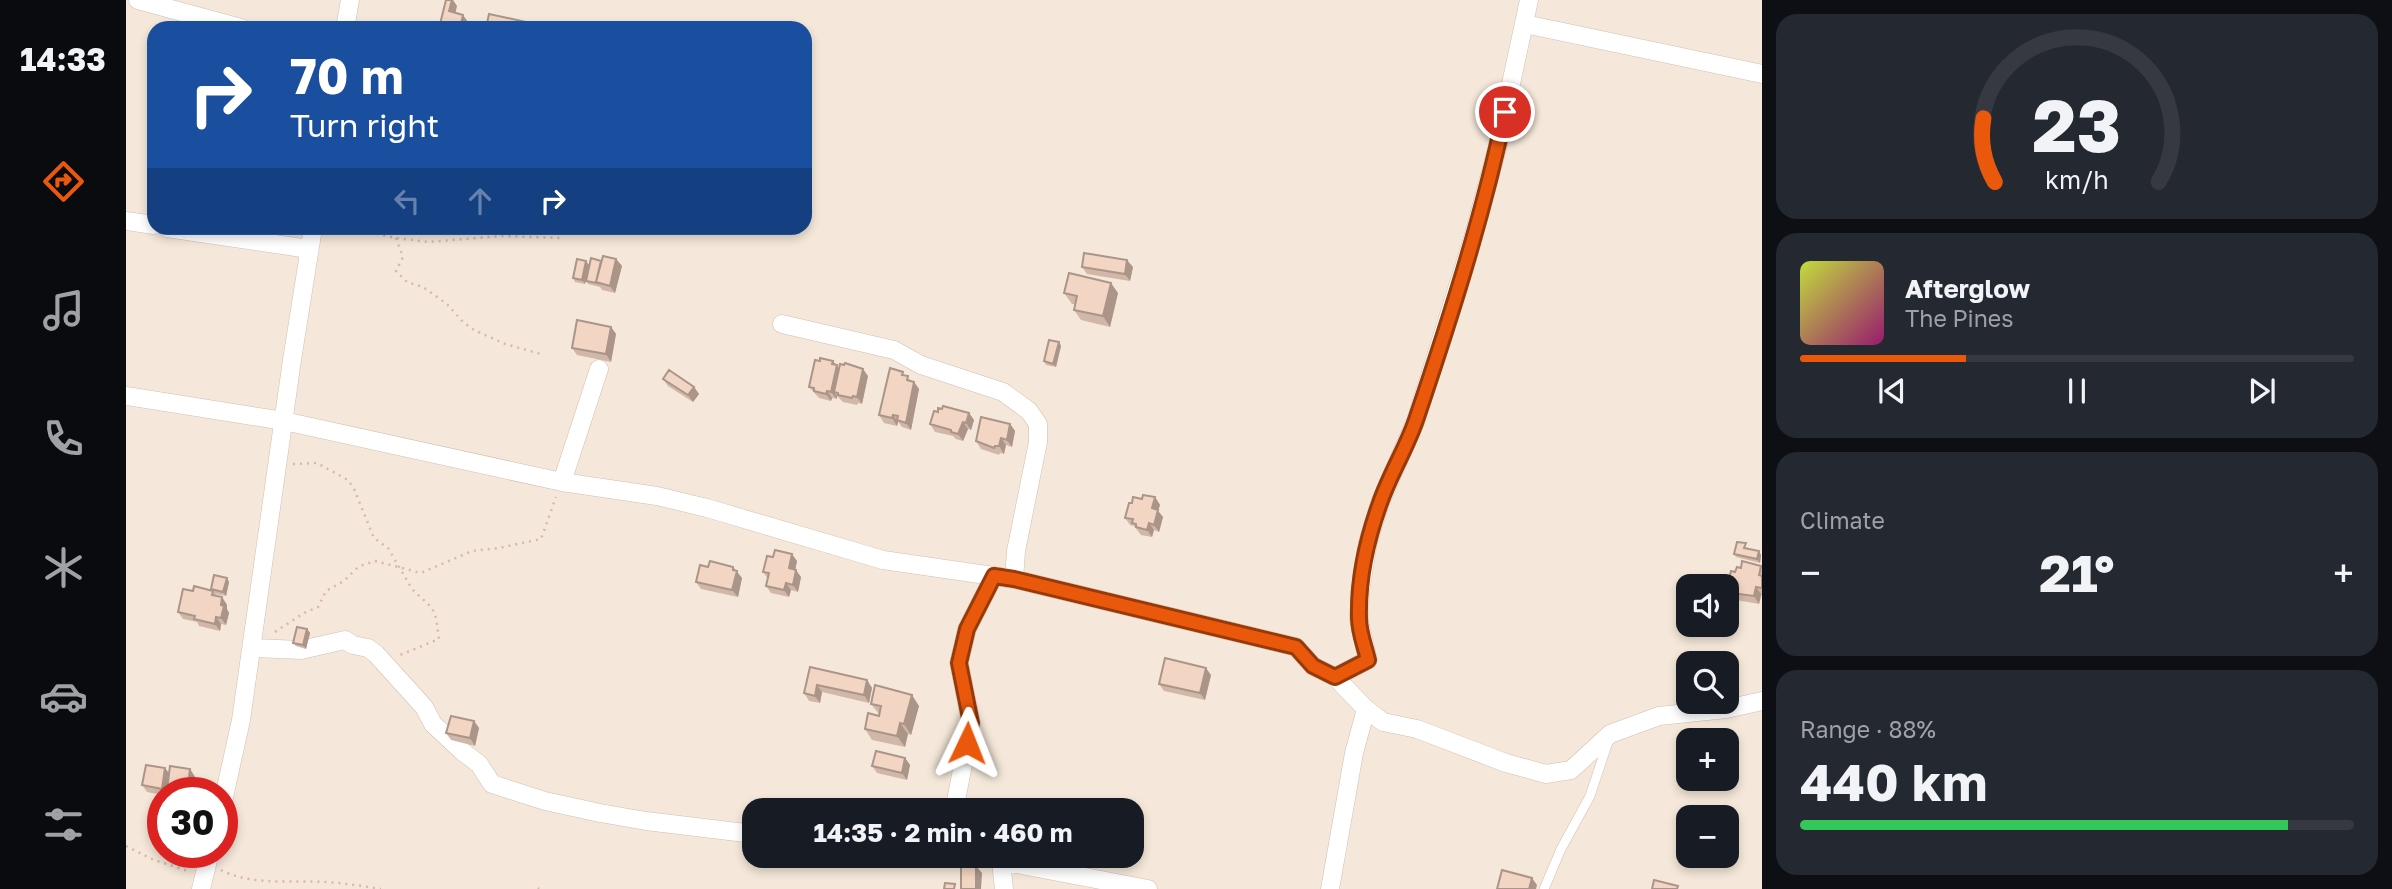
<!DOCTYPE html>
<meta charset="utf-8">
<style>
:root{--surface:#171b24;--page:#242831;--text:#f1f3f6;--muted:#9ea1a6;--line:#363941;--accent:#ea580c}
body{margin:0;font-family:"Golos Text",sans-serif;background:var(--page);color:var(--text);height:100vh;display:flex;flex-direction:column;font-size:26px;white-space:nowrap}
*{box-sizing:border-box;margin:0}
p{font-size:23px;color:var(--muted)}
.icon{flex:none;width:38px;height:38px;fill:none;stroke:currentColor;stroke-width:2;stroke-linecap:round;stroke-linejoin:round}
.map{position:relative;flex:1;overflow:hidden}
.details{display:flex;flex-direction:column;gap:14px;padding:14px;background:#0d0f14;width:630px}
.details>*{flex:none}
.hud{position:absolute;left:21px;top:21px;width:665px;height:214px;border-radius:21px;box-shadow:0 4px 10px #0003;background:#1a4fa0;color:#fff;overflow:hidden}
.buttons{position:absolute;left:1550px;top:574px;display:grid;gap:14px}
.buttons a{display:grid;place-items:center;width:63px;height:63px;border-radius:14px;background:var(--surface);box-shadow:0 4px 10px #0003;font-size:35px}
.speed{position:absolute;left:21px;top:777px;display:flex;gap:14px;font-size:35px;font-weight:700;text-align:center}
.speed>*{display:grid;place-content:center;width:91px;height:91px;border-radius:50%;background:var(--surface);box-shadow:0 4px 10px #0003;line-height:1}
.speed .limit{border:10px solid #d22;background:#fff;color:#111}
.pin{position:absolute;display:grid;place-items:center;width:60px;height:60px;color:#fff;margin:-30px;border:4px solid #fff;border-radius:50%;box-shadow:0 2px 7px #0007}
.me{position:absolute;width:77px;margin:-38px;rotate:2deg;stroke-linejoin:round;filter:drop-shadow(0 0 5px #0008)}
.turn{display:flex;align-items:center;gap:24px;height:147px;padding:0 28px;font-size:32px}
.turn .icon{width:91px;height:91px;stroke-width:2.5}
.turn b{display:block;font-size:49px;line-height:60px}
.lanes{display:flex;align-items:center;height:66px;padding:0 28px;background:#0003;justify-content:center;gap:35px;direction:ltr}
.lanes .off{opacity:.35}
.big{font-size:52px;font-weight:700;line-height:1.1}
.details .widget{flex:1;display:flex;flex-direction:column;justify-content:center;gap:10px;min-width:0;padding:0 24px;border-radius:21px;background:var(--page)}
.details .dial{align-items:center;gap:0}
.dial svg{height:182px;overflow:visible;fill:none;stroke:var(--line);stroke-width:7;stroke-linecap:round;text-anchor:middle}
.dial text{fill:var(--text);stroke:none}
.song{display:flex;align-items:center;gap:21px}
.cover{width:84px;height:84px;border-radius:10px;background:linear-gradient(135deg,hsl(70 70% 55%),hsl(320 70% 35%))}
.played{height:7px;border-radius:4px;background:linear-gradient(90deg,var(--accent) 30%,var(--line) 30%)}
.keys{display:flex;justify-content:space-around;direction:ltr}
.heat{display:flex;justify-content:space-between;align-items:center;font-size:38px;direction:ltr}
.charge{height:10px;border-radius:5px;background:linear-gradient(90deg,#34c759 88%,var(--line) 0)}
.trip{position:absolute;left:616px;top:798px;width:402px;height:70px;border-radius:21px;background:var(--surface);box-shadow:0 4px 10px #0003;font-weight:700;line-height:70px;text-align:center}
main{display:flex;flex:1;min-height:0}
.dock{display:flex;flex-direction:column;width:126px;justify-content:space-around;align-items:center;background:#090b0e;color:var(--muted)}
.dock .icon{width:49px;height:49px}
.dock .selected{color:var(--accent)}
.dock b{font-size:32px;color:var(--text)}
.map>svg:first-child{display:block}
</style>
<main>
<nav class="dock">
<b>14:33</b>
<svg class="icon selected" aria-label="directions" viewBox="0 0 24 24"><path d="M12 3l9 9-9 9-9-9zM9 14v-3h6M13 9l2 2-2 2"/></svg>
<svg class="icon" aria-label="music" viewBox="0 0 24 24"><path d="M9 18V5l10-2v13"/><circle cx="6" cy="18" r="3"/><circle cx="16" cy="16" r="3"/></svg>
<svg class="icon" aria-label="phone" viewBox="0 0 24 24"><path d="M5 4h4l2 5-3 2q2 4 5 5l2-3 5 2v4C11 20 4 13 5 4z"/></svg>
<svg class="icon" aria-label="climate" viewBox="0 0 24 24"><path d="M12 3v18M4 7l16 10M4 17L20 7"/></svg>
<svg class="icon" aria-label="car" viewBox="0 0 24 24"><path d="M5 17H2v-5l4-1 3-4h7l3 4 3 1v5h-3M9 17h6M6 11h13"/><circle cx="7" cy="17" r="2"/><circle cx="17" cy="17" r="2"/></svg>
<svg class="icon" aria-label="filters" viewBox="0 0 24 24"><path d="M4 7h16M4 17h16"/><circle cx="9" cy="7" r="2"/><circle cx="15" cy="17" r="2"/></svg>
</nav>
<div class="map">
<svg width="1636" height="889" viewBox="0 0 1636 889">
<rect width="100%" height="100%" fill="#fdf6ec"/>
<!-- residential -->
<path fill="#f5e8da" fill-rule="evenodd" d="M0,0H1636V889H0ZM28,28H679V228H28ZM1563,586H1601V625H1563ZM1563,663H1601V702H1563ZM1563,740H1601V779H1563ZM37,793H96V852H37ZM628,810H1006V856H628ZM1563,817H1601V856H1563Z"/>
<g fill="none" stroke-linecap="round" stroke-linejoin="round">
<!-- lane casing -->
<g stroke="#d1beb0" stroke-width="10">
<path id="lane" d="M1418,889L1435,849L1464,796L1483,739"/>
</g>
<!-- street casing -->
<g stroke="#d1beb0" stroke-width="19">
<path id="street" d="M12,0L115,28
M1399,24L1636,74
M219,28L224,0
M0,221L28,225
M41,228L183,249
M656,324L768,350L795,365L877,392L903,411L912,424V442L890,551L888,579
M0,396L158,421L436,482L531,496L581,508L757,560L888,579L1170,647L1187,666L1209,677L1240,709L1257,722L1291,729L1380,763L1420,774L1445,770L1484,734L1533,716L1600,709L1636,701
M436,482L473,369
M126,648L175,650L219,640L227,645L242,648L250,654L298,707L307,724L337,752L353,764L366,784L419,801L474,813L520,821L628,834
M1209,677L1242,660L1233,621L1234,592L1242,542L1254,503L1290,420L1347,238L1371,149L1403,0
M96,806L115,720L166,360L187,228
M831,810L829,806L845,723L833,663L841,629L868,576
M869,856L875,861L878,889
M875,861L1022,889
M75,889L84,852
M1204,889L1228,753L1240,709"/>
</g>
<!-- path -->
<path stroke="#d9b8a5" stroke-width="2.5" stroke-dasharray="2 5" stroke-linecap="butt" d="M223,228L270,238L302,242L376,236L437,238
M270,238L277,257L270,271L281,282L297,287L321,304L337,322L348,330L379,344L415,354
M167,464L191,463L222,480L228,489L248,538L262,548L286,589L306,608L310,618L313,639L274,655
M149,632L178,613L192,607L200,591L218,581L230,569L237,565L249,561L295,573L346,551L373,548L415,539L430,497
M0,846L28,860L62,871
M95,870C125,886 167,880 199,882C218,883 236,886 255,889
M412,888L413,889"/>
<!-- lane -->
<use href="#lane" stroke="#fff" stroke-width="9"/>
<!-- street -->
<use href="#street" stroke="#fff" stroke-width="18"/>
</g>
<!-- wall -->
<path fill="#d1b7a8" d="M490,259L496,266L489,293L476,290L474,287L462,284L460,281L475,261Z
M463,265L459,284L449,282L447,278Z
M956,267H1007L1004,281L961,274Z
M938,293H992L984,327L955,320L948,310L949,304H946Z
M485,327L490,334L485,362L451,355L446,348Z
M933,342L935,346L930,367L920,365L918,361Z
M709,365L713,368L742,376L736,404L732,403L731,405L717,402L711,396V399L706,398L705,401L693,398L683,387Z
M780,376L785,381L788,382L793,389L785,430L776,427L773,423L772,422L771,426L758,423L753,415Z
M537,379L568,387L573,394L567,402L542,386Z
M812,412L843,413L848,420L845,430L842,429L837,441L830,439L827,436L809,432L804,424Z
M884,424L889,431L886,447L880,445L878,454L874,453L873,455L855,449L850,441Z
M1029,497L1034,505L1032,511L1037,517L1033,532L1028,530L1026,537L1015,535L1008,526L1004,525L999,518L1006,503L1016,499Z
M1622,547V549L1635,555L1634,563L1610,557L1608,554Z
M671,561L669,570L675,577L672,592L665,590L663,597L645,593L640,586L642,579L637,572Z
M1635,566L1636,567V594L1633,604L1610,600L1605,593L1606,588L1602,583L1609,572L1615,568Z
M582,567H607L616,578L612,597L575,589L570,582Z
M101,578L103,582L100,596L89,594L91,596L96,597L101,605V609L103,613L100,625L95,624L94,631L73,626L71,622L57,619L52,612L67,591L85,590Z
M181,629L184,633L180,649L170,646L167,643Z
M684,667L741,680L746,688L743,703L696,692L694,703L683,701L678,693Z
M1085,675L1079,700L1038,691L1033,684Z
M745,704L793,706L785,735L782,734L779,747L746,740L739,729L753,714Z
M348,721L353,728L349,746L325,740L320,733Z
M779,758L784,765L781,780L751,773L746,766Z
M39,768L43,773L64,769L69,777L67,793H43L42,791L41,793H37V795L21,792L16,785Z"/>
<!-- shaded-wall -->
<path fill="#aa9588" d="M326,0H327L331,6L328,19L323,11Z
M337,15L342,22L341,28H334Z
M490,259L496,266L489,293L484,286Z
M1001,260L1007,267L1004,281L999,274Z
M460,261L463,265L459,284L456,280Z
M985,283L992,293L984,327L977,316Z
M485,327L490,334L485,362L480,354Z
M933,342L935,346L930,367L927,364Z
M707,361L716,372L708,392L711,396V399L705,392Z
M737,369L742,376L736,404L731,397Z
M788,382L793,389L785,430L780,423Z
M568,387L573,394L567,402L562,395Z
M701,391L706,398L705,401L700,394Z
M843,413L848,420L845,430L840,423Z
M767,415L772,422L771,426L766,418Z
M837,422L842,429L837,441L832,434Z
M884,424L889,431L886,447L881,440Z
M875,438L880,445L878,454L873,446Z
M1029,497L1034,505L1032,511L1037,517L1033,532L1028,525L1026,508Z
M1023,523L1028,530L1026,537L1021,530Z
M1633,551L1635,555L1634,563L1631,559Z
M666,554L671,561L668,576L663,568Z
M607,567L616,578L612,597L606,590Z
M670,570L675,577L672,592L667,585Z
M101,578L103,582L100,596L97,592Z
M660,583L665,590L663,597L658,590Z
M1630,587L1635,594L1633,604L1628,596Z
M96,597L101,605V609L103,613L100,625L95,618V605Z
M90,617L95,624L94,631L89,624Z
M181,629L184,633L180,649L177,645Z
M1080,668L1085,675L1079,700L1074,693Z
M741,680L746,688L743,703L738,695Z
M691,685L696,692L694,703L689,696Z
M786,695L793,706L785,735L778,724Z
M348,721L353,728L349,746L344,738Z
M774,723L782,734L779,747L771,736Z
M779,758L784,765L781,780L776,773Z
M39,768L44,775L41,793H38L36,789Z
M64,769L69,777L67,793H61Z
M850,866L856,873L855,889H850Z
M1406,878L1411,885L1410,889H1403Z"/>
<!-- building -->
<path fill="#f3d5c3" stroke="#aa9588" stroke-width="2" d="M320,0H326L323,11L337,15L334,28H313Z
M363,14L414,25V28H360Z
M958,253L1001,260L999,274L956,267Z
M477,256L490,259L484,286L470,282Z
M465,258L475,261L470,282L471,283L460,281Z
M451,259L460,261L456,280L447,278Z
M943,273L985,283L977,316L948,310L951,296L938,293Z
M451,320L485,327L480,354L446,348Z
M923,340L933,342L927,364L918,361Z
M694,358L707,361L706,364L711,365L705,392L701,391L700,394L688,391V388L683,387L689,360L694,361Z
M719,363L737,369L731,397L727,396L726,398L712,395V393L708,392L714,364L718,365Z
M764,368L777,372L776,375L782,376L781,380L788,382L780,423L771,420L772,416L767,415L766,418L753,415Z
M543,370L568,387L562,395L537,379Z
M817,406L843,413L840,423L837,422L832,434L825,432V430L804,424L808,411L812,412V408L816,409Z
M855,417L884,424L881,440L875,438L873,446H869L868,448L850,441Z
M1017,495L1029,497L1026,508L1032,510L1028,525L1023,523L1021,530L1010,527V524L1006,523L1007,519L999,518L1003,503H1006L1007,497L1016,499Z
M1611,542L1620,543L1618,548L1633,551L1631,559L1608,554Z
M649,550L666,554L663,568L670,570L667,585L660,583L658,590L640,586L643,573L637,572L641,556L647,557Z
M584,561L607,567V570L611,571L606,590L570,582L574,565L582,567Z
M1616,561L1635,566L1633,575L1636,576V588L1630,587L1628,596L1605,593L1607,584L1602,583L1605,571L1609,572L1611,567L1615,568Z
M88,575L101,578L97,592L85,589Z
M68,586L87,591L86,595L96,597L95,605L98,606L95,618L90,617L89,624L68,619L69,616L52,612L57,589L67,591Z
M171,627L181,629L177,645L167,643Z
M1039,658L1080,668L1074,693L1033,684Z
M684,667L741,680L738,695L691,685L689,696L678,693Z
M749,685L786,695L778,724L774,723L771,736L739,729L742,713L753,716L755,706L745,704Z
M325,716L348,721L344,738L320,733Z
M750,751L779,758L776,773L746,766Z
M20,765L39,768L36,789L16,785Z
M44,766L64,769L61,793L41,790Z
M835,865L850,866V889H835Z
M1376,870L1406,878L1403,889H1371Z
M1528,880L1552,886L1551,889H1526Z
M819,883L829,884L828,889H818Z"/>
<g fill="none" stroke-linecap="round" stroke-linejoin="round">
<!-- route casing -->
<g stroke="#983908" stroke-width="18">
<path id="route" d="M841,743L845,723L833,663L841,629L868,576L888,579L1170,647L1187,666L1209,677L1242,660C1239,647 1233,632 1233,618C1232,580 1241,539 1254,503C1264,474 1280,449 1290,420C1324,319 1357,216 1379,112"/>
</g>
<!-- route -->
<use href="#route" stroke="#ea580c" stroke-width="12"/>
</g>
</svg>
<div class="buttons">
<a><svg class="icon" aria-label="sound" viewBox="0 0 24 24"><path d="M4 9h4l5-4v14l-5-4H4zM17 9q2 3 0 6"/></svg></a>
<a><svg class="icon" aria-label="search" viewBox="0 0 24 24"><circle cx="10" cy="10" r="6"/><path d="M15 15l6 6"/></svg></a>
<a>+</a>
<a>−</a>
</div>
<div class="speed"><div class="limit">30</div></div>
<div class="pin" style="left:1379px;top:112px;background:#d93025"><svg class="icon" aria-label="arrive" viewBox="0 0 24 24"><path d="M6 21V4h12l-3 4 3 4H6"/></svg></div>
<svg class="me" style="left:841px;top:743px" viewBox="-20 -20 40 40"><path d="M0-17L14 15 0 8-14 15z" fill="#ea580c" stroke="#fff" stroke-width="4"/></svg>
<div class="trip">14:35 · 2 min · 460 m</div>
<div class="hud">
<div class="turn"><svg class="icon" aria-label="right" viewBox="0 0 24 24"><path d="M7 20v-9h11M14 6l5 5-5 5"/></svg><div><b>70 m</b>Turn right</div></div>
<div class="lanes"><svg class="icon off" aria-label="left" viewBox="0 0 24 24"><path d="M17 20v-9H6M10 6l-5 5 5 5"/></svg><svg class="icon off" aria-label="ahead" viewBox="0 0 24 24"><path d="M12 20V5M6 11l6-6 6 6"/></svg><svg class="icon" aria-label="right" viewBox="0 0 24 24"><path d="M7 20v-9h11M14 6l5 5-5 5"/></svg></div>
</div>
</div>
<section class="details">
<div class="widget dial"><svg viewBox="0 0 100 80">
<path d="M14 69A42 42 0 1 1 86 69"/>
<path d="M14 69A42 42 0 0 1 9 41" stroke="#ea580c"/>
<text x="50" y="56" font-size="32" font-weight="700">23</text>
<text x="50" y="72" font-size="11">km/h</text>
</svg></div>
<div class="widget">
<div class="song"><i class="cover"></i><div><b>Afterglow</b><p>The Pines</p></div></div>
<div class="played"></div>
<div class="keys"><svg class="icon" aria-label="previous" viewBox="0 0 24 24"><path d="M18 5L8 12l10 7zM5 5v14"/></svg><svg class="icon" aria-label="pause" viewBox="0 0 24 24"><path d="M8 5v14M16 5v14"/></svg><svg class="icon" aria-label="next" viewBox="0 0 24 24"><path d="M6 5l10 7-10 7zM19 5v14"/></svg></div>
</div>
<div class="widget"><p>Climate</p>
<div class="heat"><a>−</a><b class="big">21°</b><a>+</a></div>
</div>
<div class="widget"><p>Range · 88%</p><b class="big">440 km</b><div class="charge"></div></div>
</section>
</main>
